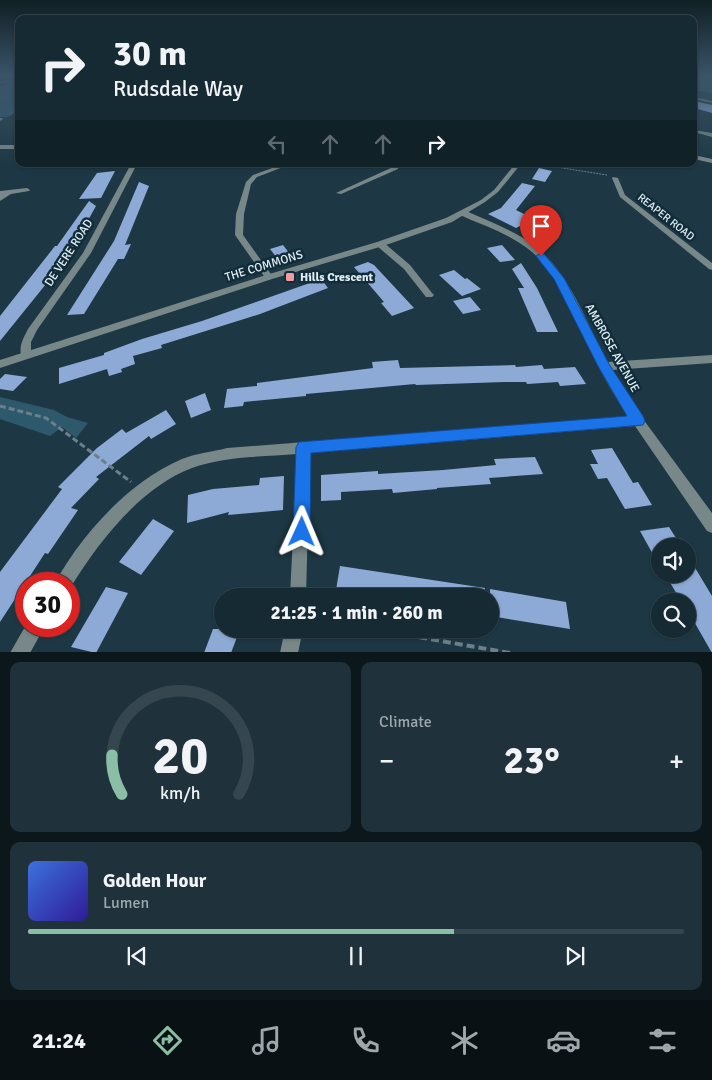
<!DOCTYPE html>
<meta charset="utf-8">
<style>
:root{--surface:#162a33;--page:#1f323b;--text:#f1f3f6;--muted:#9ea7ac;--line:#35464e;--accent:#8abfa5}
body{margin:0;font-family:Signika,sans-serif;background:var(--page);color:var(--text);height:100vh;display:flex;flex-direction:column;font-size:19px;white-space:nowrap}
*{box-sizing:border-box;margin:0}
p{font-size:16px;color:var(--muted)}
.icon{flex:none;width:28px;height:28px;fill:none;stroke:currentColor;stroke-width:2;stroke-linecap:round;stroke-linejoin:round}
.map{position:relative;height:652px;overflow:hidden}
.drawer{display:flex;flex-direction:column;gap:10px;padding:10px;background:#0c171c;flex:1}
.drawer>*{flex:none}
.top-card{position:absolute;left:15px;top:15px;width:682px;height:152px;border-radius:10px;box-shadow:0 1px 4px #0004,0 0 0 1px var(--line);background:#162a33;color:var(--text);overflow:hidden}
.buttons{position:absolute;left:651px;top:538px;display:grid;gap:10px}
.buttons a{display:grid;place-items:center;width:45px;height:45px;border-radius:50%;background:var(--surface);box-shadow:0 1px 4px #0004,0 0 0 1px var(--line);font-size:25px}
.speed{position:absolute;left:15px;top:572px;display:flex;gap:10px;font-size:25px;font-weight:700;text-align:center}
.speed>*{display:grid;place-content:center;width:65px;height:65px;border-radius:50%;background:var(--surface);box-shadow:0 1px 4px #0004,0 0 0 1px var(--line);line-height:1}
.speed .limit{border:8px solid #d22;background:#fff;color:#111}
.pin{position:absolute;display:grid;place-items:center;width:42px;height:42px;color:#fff;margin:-51px -21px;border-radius:50% 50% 50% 0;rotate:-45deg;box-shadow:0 0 5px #0007}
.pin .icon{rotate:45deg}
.me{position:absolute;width:55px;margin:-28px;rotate:1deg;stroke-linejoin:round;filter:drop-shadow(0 0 4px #0008)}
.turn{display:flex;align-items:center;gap:18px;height:105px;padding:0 15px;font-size:22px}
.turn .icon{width:65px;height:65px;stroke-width:2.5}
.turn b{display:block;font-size:35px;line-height:42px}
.lanes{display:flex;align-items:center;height:48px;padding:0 15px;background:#0003;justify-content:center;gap:25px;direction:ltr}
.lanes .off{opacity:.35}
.big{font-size:38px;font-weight:700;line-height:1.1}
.drawer .tile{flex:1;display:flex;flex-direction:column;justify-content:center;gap:8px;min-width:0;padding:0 18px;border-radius:10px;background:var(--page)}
.drawer .dial{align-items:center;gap:0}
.dial svg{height:130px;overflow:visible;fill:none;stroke:var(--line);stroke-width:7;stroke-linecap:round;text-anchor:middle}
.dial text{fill:var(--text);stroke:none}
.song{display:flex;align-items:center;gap:15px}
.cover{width:60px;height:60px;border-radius:8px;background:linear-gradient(135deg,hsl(220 70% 55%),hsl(250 70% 35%))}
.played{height:5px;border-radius:2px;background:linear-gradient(90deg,var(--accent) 65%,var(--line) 65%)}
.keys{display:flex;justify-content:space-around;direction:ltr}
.heat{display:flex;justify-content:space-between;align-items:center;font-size:28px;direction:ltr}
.drawer .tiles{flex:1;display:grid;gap:10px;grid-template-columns:1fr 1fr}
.tile:last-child{grid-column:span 2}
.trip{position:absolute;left:214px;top:588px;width:285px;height:50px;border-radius:25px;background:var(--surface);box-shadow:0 1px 4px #0004,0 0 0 1px var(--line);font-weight:700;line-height:50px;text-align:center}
.tabs{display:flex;height:80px;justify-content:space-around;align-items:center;background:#091114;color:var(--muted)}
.tabs .icon{width:35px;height:35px}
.tabs .selected{color:var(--accent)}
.tabs b{font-size:22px;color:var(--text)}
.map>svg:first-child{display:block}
</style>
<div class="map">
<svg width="712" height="653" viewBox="0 0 712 653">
<rect width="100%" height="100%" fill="#1d3844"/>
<!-- green -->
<path fill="#2e586c" d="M694,74H712V93L694,90Z
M19,79V111L8,117H0V86Z
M0,397L54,410L67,417L88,423L76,438L62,427L50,436L0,419Z"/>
<!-- building -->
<path fill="#8daad6" d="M694,101L712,105V113L694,108Z
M539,168L552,171L545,182L532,179Z
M115,171L101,198L79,199L97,173Z
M139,182L149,186L125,245L131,244L124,259H118L84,314L67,315L114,241Z
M522,183L535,186L516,210L534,219L516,228L488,214L501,208Z
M89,201L96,206L67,258L0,341V316L55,246H57Z
M283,245L293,258L280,262L270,249Z
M502,245L515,260L500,262L487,248Z
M368,262L374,265L414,308L392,316L381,303L384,302L354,267Z
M521,263L537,288L558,332H537L518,288H524L512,269Z
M454,270L465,279L467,278L481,289L462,296L439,275Z
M321,279L328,288L260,314L161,345L162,348L133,356L135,364L121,369L122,372L109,376L107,369L59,384V368L104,355V353L142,339L202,321Z
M470,297L481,310L463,314L453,301Z
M398,360L400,368L515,365L516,367L542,365L544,369L575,367L586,384L560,386L558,382L527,384L526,382H504L416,385L415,384L306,394V396L244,402L243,406L224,408L227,389L257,386V383L373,368L372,362Z
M5,374L27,377L13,391L0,389V379Z
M205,393L211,410L191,418L185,401Z
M166,410L176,424L151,439L149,436L96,477L99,479L71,508L78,510L48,554L45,553L0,622V572L62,489L58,487L97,448L122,429L126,433Z
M612,448L633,483L638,482L652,505L625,509L607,478L598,479L590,464H598L591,450Z
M535,457L543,474L489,478L491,484L437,488V489L393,493L392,489L341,492V500L321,501V475L378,471V474L443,470L496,465L494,459Z
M284,476L283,510L228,515L229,512L187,523L188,495L213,489L259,485L260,478Z
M153,519L174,531L141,575L119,562Z
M669,527L681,546H660V567L640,531Z
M688,556L712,596V653L688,611V601H681L665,574H688Z
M340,566L485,588L484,596H376L336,590Z
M106,587L128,593L96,653L71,647Z
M490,589L566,602L570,629L490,616Z
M213,629H240L231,653H204Z"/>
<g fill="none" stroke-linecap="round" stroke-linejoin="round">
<!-- path-far2 -->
<path stroke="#6a808a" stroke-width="1" stroke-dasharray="2 1" stroke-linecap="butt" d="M0,75L13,74
M0,83L19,79
M9,114L19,109
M537,164L607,175"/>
<!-- path-far1 -->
<path stroke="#6a808a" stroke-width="3" stroke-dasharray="6 3" stroke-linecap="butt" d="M0,406L46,418L131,482"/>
<!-- path -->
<path stroke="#6a808a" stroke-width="4" stroke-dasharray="8 4" stroke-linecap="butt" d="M372,629L510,653"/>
<!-- service -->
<path fill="#788788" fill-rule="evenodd" d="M0,118H2L3,119L0,121Z"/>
<!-- minor -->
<path fill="#788788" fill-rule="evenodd" d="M694,97L712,101V103L694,99Z
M694,130L712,133V137L694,132Z
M0,145H19V149H0Z
M694,155L712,159V163L694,159Z
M131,164H137L91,253L37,330L31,342V355L30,358H22C18,347 23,339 28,329L83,253Z
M283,164H291L257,177L251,184L244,214L243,235L273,277L269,280L266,279L235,235L236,214L246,182L253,175Z
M392,164H398V169L341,194L336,193L393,167Z
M613,177L618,178L625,195L712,263V270L709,269L620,197L612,178Z
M27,188L30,190L29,191L11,194L0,201V191Z
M460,211H466C490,222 517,231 537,248C571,276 587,324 607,362L712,355V363L612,370L646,423L712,513V533L707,531L635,426L310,453L306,596H290L297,454C263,457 224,456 192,468C139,488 97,544 69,590V584H55C60,572 68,562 75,551C103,513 138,478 182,459C197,453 212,452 227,448L628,417C614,395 601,373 590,350C574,317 560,276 532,252C511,234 484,226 460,215Z
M377,242H383L410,265L432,293L434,295L432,297H426L404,269L377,246Z
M26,625L45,626L30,653H10Z
M285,629H303L298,653H280Z"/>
<!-- tertiary -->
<path fill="#788788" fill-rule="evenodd" d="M515,164H521L498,192L485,202L452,222L383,246L272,279L0,368V360L266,275L377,242L446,218L481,200L494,190Z"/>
</g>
<!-- sky -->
<linearGradient id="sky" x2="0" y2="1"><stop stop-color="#101f25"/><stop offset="0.45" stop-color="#3a5367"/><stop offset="1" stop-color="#3a5367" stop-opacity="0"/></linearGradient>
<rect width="712" height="166" fill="url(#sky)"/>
<!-- route -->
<path fill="#1a73e8" stroke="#114b97" d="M541,253L544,254L564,278L609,364L643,416L645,421L643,425L311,453L310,532L308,538L302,541L296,538L293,532L296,447L299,442L627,416L598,366L554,279L536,256Z"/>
<!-- markers -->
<rect fill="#f49b9f" stroke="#122d39" stroke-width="2" x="285" y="272" width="10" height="10" rx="2.5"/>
<g text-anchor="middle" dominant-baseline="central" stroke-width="5" stroke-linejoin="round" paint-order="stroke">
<!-- far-street labels -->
<g font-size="11" fill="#e0eff7" stroke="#122d39">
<text transform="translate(666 217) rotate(38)">REAPER ROAD</text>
</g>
<!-- street labels -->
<g font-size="12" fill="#e0eff7" stroke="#122d39">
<text transform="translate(69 253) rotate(-57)">DE VERE ROAD</text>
<text transform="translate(264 266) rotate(-17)">THE COMMONS</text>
<text transform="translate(612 348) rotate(61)">AMBROSE AVENUE</text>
</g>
<!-- poi labels -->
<g font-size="12" font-weight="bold" fill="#e0eff7" stroke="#122d39" text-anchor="start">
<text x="300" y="277">Hills Crescent</text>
</g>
</g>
</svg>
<div class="buttons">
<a><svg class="icon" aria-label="sound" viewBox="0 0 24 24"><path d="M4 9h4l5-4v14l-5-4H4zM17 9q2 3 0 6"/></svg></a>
<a><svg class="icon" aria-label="search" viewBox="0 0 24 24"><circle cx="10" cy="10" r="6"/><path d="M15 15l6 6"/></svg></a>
</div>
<div class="speed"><div class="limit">30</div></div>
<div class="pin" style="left:541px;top:256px;background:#d93025"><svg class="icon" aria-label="arrive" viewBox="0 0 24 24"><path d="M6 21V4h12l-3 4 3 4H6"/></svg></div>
<svg class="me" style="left:302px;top:532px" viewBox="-20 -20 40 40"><path d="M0-17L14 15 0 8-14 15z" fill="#1a73e8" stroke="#fff" stroke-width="4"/></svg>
<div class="trip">21:25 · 1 min · 260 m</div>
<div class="top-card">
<div class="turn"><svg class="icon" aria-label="right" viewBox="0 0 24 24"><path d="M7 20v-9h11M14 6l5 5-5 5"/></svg><div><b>30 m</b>Rudsdale Way</div></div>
<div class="lanes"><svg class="icon off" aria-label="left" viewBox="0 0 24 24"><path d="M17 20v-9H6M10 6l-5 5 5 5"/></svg><svg class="icon off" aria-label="ahead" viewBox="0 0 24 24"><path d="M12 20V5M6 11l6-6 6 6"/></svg><svg class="icon off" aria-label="ahead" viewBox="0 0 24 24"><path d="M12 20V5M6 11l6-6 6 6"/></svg><svg class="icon" aria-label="right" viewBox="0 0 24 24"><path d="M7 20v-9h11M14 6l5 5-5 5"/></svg></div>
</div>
</div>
<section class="drawer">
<div class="tiles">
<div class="tile dial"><svg viewBox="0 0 100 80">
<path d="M14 69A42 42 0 1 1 86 69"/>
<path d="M14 69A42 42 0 0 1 8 45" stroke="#8abfa5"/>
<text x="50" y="56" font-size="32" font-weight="700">20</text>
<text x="50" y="72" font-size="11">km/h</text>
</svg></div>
<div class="tile"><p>Climate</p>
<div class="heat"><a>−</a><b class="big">23°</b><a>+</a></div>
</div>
<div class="tile">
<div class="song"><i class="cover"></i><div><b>Golden Hour</b><p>Lumen</p></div></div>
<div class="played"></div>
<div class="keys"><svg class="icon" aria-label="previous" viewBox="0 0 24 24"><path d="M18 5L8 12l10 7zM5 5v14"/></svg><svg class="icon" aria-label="pause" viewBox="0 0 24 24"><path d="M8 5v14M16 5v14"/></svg><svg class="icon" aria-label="next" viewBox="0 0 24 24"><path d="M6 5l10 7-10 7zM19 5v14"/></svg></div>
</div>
</div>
</section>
<nav class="tabs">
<b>21:24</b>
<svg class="icon selected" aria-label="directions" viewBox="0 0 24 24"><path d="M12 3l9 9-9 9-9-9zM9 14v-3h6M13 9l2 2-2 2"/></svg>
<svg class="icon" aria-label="music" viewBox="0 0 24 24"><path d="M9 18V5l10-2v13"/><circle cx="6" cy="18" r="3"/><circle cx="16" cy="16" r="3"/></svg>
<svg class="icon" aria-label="phone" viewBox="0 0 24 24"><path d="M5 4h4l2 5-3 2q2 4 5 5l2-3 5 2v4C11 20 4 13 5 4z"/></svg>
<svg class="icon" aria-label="climate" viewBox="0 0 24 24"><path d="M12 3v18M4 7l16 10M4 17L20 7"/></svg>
<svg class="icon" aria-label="car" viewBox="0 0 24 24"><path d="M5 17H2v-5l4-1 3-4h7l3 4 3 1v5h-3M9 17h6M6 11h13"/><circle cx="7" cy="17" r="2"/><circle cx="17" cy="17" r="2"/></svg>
<svg class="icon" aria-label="filters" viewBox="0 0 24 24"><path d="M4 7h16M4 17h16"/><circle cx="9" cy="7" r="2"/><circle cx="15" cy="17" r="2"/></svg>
</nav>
